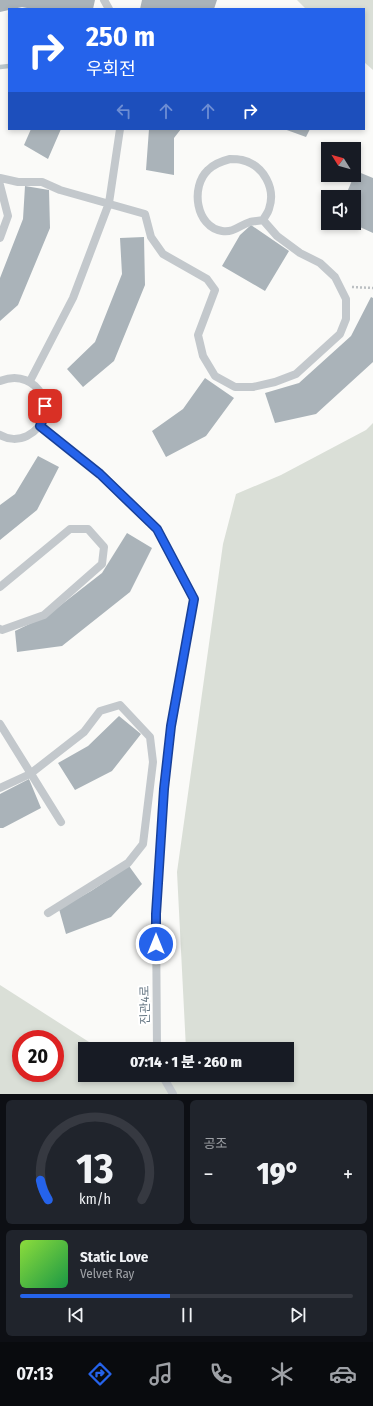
<!DOCTYPE html>
<html lang="ko">
<meta charset="utf-8">
<style>
:root{--surface:#171b24;--page:#20242c;--text:#f1f3f6;--muted:#9ea1a6;--line:#363941;--accent:#2563eb}
body{margin:0;font-family:"Fira Sans Condensed","Noto Sans KR",sans-serif;background:var(--page);color:var(--text);height:100vh;display:flex;flex-direction:column;font-size:15px;white-space:nowrap}
*{box-sizing:border-box;margin:0}
p{font-size:13px;color:var(--muted)}
.icon{flex:none;width:22px;height:22px;fill:none;stroke:currentColor;stroke-width:2;stroke-linecap:round;stroke-linejoin:round}
.map{position:relative;height:1094px;overflow:hidden}
.sheet{display:flex;flex-direction:column;gap:6px;padding:6px;background:#0d0f14;flex:1}
.sheet>*{flex:none}
.banner{position:absolute;left:8px;top:8px;width:357px;height:122px;border-radius:0px;box-shadow:0 2px 6px #0003;background:#2563eb;color:#fff;overflow:hidden}
.needle{width:26px;rotate:307deg}
.controls{position:absolute;left:321px;top:142px;display:grid;gap:8px}
.controls a{display:grid;place-items:center;width:40px;height:40px;border-radius:0px;background:var(--surface);box-shadow:0 2px 6px #0003;font-size:20px}
.speed{position:absolute;left:12px;top:1030px;display:flex;gap:8px;font-size:20px;font-weight:700;text-align:center}
.speed>*{display:grid;place-content:center;width:52px;height:52px;border-radius:50%;background:var(--surface);box-shadow:0 2px 6px #0003;line-height:1}
.speed .limit{border:6px solid #d22;background:#fff;color:#111}
.pin{position:absolute;display:grid;place-items:center;width:34px;height:34px;color:#fff;margin:-17px;border-radius:8px;box-shadow:0 2px 6px #0006}
.me{position:absolute;width:44px;margin:-22px;rotate:0deg;stroke-linejoin:round;filter:drop-shadow(0 0 3px #0008)}
.turn{display:flex;align-items:center;gap:14px;height:84px;padding:0 12px;font-size:18px}
.turn .icon{width:52px;height:52px;stroke-width:2.5}
.turn b{display:block;font-size:28px;line-height:34px}
.lanes{display:flex;align-items:center;height:38px;padding:0 12px;background:#0003;justify-content:center;gap:20px;direction:ltr}
.lanes .off{opacity:.35}
.big{font-size:30px;font-weight:800;line-height:1.1}
.sheet .card{flex:1;display:flex;flex-direction:column;justify-content:center;gap:6px;min-width:0;padding:0 14px;border-radius:6px;background:var(--page)}
.sheet .dial{align-items:center;gap:0}
.dial svg{height:104px;overflow:visible;fill:none;stroke:var(--line);stroke-width:7;stroke-linecap:round;text-anchor:middle}
.dial text{fill:var(--text);stroke:none}
.song{display:flex;align-items:center;gap:12px}
.cover{width:48px;height:48px;border-radius:6px;background:linear-gradient(135deg,hsl(90 70% 55%),hsl(140 70% 35%))}
.played{height:4px;border-radius:2px;background:linear-gradient(90deg,var(--accent) 45%,var(--line) 45%)}
.keys{display:flex;justify-content:space-around;direction:ltr}
.heat{display:flex;justify-content:space-between;align-items:center;font-size:22px;direction:ltr}
.sheet .tiles{flex:1;display:grid;gap:6px;grid-template-columns:1fr 1fr}
.card:last-child{grid-column:span 2}
.trip{position:absolute;left:78px;top:1042px;width:216px;height:40px;border-radius:0px;background:var(--surface);box-shadow:0 2px 6px #0003;font-weight:800;line-height:40px;text-align:center}
.tabs{display:flex;height:64px;justify-content:space-around;align-items:center;background:#090b0e;color:var(--muted)}
.tabs .icon{width:28px;height:28px}
.tabs .current{color:var(--accent)}
.tabs b{font-size:18px;color:var(--text)}
.map>svg:first-child{display:block}
</style>
<div class="map">
<svg width="373" height="1094" viewBox="0 0 373 1094">
<rect width="100%" height="100%" fill="#fafaf8"/>
<!-- green -->
<path fill="#dadfd7" fill-rule="evenodd" d="M297,0H373V70L364,62V9H306Z
M373,423V1094H0V985L100,1049H85V1075H287V1049H186L177,872L223,544L236,494L281,475L366,430ZM21,1039H55V1073H21Z"/>
<g fill="none" stroke-linecap="round" stroke-linejoin="round">
<!-- stream -->
<path stroke="#bbc7cb" stroke-width="4.5" d="M0,67L9,66"/>
</g>
<!-- building -->
<path fill="#aab3b9" d="M0,0H95L93,9H32L22,7L0,12Z
M142,0H217L214,9H140Z
M31,129H61L48,159L24,145Z
M149,129H181L174,138V175L146,170Z
M284,129H310L306,137Z
M356,171L373,178V233L351,223H354V197H345Z
M25,186L49,190L50,228L18,305L0,321V278L23,219Z
M251,225L289,251L265,291L222,266L240,235Z
M144,237L145,285L114,361L83,387L67,369L95,342L122,274L120,238Z
M371,297L373,298V362L316,414L275,423L265,393L299,383L351,336Z
M205,378L234,398L206,436L166,457L152,431L183,409Z
M38,456L59,467L37,510L0,540V505L15,494Z
M127,533L152,548L130,592L62,646L17,652L15,631L48,615L102,573Z
M119,716L141,734L112,771L75,790L58,763L88,746Z
M29,779L41,808L3,828H0V794Z
M129,866L142,884L111,917L66,934L59,909L91,891Z"/>
<g fill="none" stroke-linecap="round" stroke-linejoin="round">
<!-- path -->
<path stroke="#bbbfc2" stroke-width="2.5" stroke-dasharray="2 2" stroke-linecap="butt" d="M352,287L373,288"/>
<!-- service -->
<path stroke="#c3c8cc" stroke-width="8" d="M104,0L109,9
M230,159C234,159 238,159 242,160C264,165 276,189 269,209C268,213 265,216 263,220C259,221 254,221 250,222C240,225 234,233 222,231C196,227 190,187 208,170C214,164 222,161 230,159Z
M0,178L18,182H42L60,190L145,214L151,237L163,254L207,279L215,290L198,335L203,356L215,376L235,387H253L275,382L296,374L340,334L346,319V299L335,277L320,263L300,253L277,236L263,220
M0,185L8,216L0,238
M0,381C39,365 64,417 27,436C19,440 8,440 0,435
M30,381L73,298L109,203L120,129
M39,426L101,474L157,529L194,599L171,726L164,789L156,914L157,1049
M0,587L70,529H88L104,547L102,564L44,615L2,630L0,629
M0,724L61,822
M0,788L30,774L84,732L100,711L120,705L150,737L153,762L143,844L128,863L48,913
M162,1075L173,1094"/>
</g>
<g fill="none" stroke-linecap="round" stroke-linejoin="round">
<!-- route casing -->
<g stroke="#184099" stroke-width="10">
<path id="route" d="M45,406L44,417L40,426L100,474L157,529L194,599L171,726L164,789L158,883L156,914V944"/>
</g>
<!-- route -->
<use href="#route" stroke="#2563eb" stroke-width="7"/>
</g>
<g text-anchor="middle" dominant-baseline="central" stroke-width="4" stroke-linejoin="round" paint-order="stroke">
<!-- street labels -->
<g font-size="12" fill="#657683" stroke="#fff">
<text transform="translate(145 1005) rotate(-91)">진관4로</text>
</g>
</g>
</svg>
<div class="controls">
<a><svg class="needle" viewBox="-14 -14 28 28"><path d="M0-13l5 13h-10z" fill="#e53935"/><path d="M0 13l5-13h-10z" fill="#9ea1a6"/></svg></a>
<a><svg class="icon" aria-label="sound" viewBox="0 0 24 24"><path d="M4 9h4l5-4v14l-5-4H4zM17 9q2 3 0 6"/></svg></a>
</div>
<div class="speed"><div class="limit">20</div></div>
<div class="pin" style="left:45px;top:406px;background:#d93025"><svg class="icon" aria-label="arrive" viewBox="0 0 24 24"><path d="M6 21V4h12l-3 4 3 4H6"/></svg></div>
<svg class="me" style="left:156px;top:944px" viewBox="-20 -20 40 40"><circle r="17" fill="#2563eb" stroke="#fff" stroke-width="3"/><path d="M0-11L8 9 0 5-8 9z" fill="#fff"/></svg>
<div class="trip">07:14 · 1 분 · 260 m</div>
<div class="banner">
<div class="turn"><svg class="icon" aria-label="right" viewBox="0 0 24 24"><path d="M7 20v-9h11M14 6l5 5-5 5"/></svg><div><b>250 m</b>우회전</div></div>
<div class="lanes"><svg class="icon off" aria-label="left" viewBox="0 0 24 24"><path d="M17 20v-9H6M10 6l-5 5 5 5"/></svg><svg class="icon off" aria-label="ahead" viewBox="0 0 24 24"><path d="M12 20V5M6 11l6-6 6 6"/></svg><svg class="icon off" aria-label="ahead" viewBox="0 0 24 24"><path d="M12 20V5M6 11l6-6 6 6"/></svg><svg class="icon" aria-label="right" viewBox="0 0 24 24"><path d="M7 20v-9h11M14 6l5 5-5 5"/></svg></div>
</div>
</div>
<section class="sheet">
<div class="tiles">
<div class="card dial"><svg viewBox="0 0 100 80">
<path d="M14 69A42 42 0 1 1 86 69"/>
<path d="M14 69A42 42 0 0 1 8 54" stroke="#2563eb"/>
<text x="50" y="56" font-size="32" font-weight="700">13</text>
<text x="50" y="72" font-size="11">km/h</text>
</svg></div>
<div class="card"><p>공조</p>
<div class="heat"><a>−</a><b class="big">19°</b><a>+</a></div>
</div>
<div class="card">
<div class="song"><i class="cover"></i><div><b>Static Love</b><p>Velvet Ray</p></div></div>
<div class="played"></div>
<div class="keys"><svg class="icon" aria-label="previous" viewBox="0 0 24 24"><path d="M18 5L8 12l10 7zM5 5v14"/></svg><svg class="icon" aria-label="pause" viewBox="0 0 24 24"><path d="M8 5v14M16 5v14"/></svg><svg class="icon" aria-label="next" viewBox="0 0 24 24"><path d="M6 5l10 7-10 7zM19 5v14"/></svg></div>
</div>
</div>
</section>
<nav class="tabs">
<b>07:13</b>
<svg class="icon current" aria-label="directions" viewBox="0 0 24 24"><path d="M12 3l9 9-9 9-9-9zM9 14v-3h6M13 9l2 2-2 2"/></svg>
<svg class="icon" aria-label="music" viewBox="0 0 24 24"><path d="M9 18V5l10-2v13"/><circle cx="6" cy="18" r="3"/><circle cx="16" cy="16" r="3"/></svg>
<svg class="icon" aria-label="phone" viewBox="0 0 24 24"><path d="M5 4h4l2 5-3 2q2 4 5 5l2-3 5 2v4C11 20 4 13 5 4z"/></svg>
<svg class="icon" aria-label="climate" viewBox="0 0 24 24"><path d="M12 3v18M4 7l16 10M4 17L20 7"/></svg>
<svg class="icon" aria-label="car" viewBox="0 0 24 24"><path d="M5 17H2v-5l4-1 3-4h7l3 4 3 1v5h-3M9 17h6M6 11h13"/><circle cx="7" cy="17" r="2"/><circle cx="17" cy="17" r="2"/></svg>
</nav>
